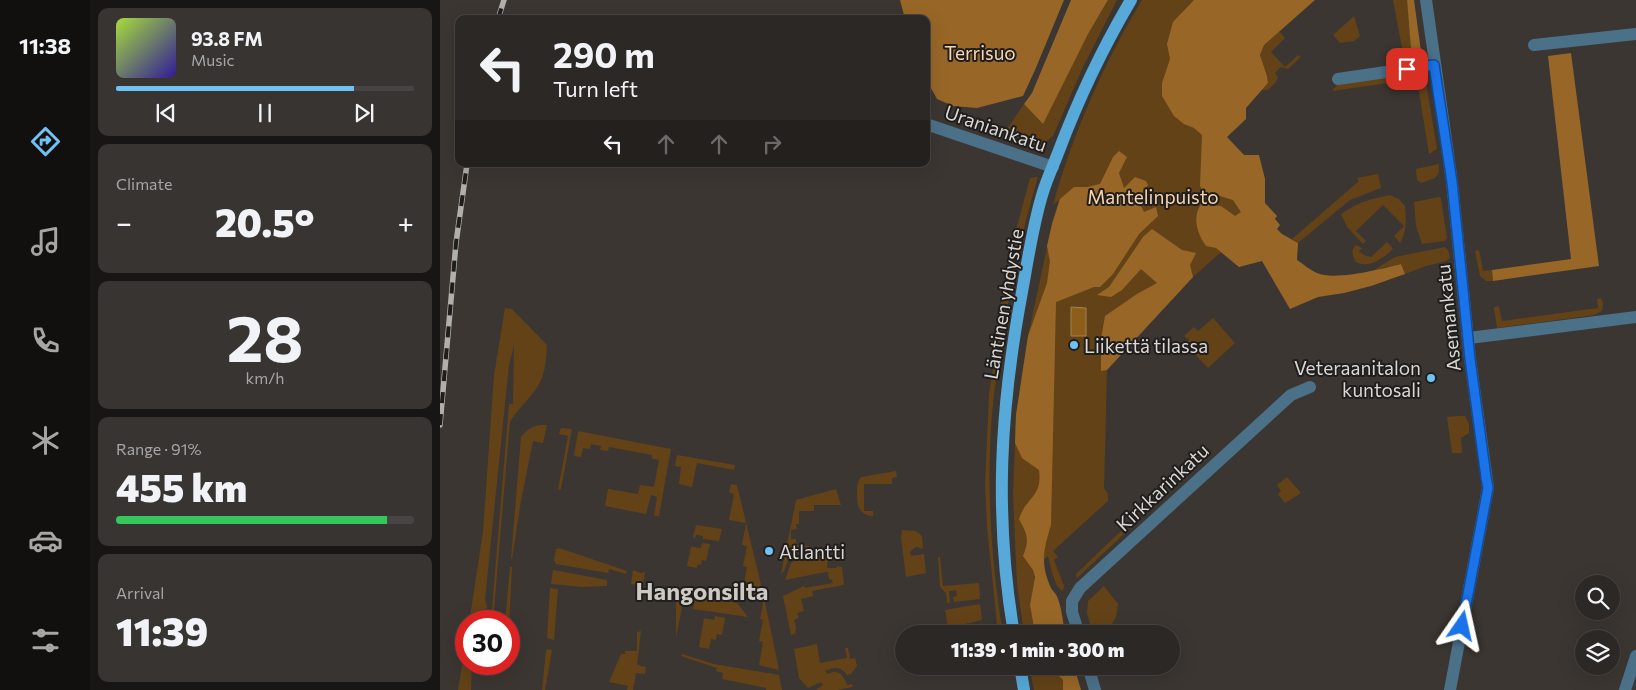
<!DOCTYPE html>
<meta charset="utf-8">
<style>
:root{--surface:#2c2826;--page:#383432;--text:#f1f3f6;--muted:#a6a6a7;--line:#484443;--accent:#6fc2f4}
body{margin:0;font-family:Commissioner,sans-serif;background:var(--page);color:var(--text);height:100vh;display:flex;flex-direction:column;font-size:19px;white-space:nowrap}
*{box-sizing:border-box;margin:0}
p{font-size:16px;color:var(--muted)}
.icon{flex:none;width:28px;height:28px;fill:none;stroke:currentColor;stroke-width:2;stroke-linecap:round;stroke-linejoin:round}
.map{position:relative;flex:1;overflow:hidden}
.sheet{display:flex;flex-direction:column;gap:8px;padding:8px;background:#181615;width:350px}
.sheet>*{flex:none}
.top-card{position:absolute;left:15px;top:15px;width:475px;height:152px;border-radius:10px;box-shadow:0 5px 20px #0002,0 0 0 1px var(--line);background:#2c2826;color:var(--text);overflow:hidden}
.fabs{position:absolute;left:1135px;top:575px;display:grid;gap:10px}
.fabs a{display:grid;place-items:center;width:45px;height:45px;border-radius:50%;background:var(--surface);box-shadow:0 5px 20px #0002,0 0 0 1px var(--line);font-size:25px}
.speed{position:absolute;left:15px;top:610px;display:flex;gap:10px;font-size:25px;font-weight:700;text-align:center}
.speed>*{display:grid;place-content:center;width:65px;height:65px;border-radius:50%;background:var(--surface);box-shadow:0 5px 20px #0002,0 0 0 1px var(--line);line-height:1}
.speed .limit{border:8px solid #d22;background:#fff;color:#111}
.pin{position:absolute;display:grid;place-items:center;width:42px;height:42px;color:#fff;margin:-21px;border-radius:10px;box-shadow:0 2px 8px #0006}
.me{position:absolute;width:55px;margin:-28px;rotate:11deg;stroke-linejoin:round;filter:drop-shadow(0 0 4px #0008)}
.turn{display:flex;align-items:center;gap:18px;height:105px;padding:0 15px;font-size:22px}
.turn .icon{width:65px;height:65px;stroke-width:2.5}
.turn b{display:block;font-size:35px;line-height:42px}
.lanes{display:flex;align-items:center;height:48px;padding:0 15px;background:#0003;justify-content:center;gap:25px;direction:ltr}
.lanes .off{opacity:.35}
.big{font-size:38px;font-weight:800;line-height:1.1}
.sheet .widget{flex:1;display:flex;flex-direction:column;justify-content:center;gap:8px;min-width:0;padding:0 18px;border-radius:10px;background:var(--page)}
.sheet .dial{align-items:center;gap:0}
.dial b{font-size:65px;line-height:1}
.song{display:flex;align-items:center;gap:15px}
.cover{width:60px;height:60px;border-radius:8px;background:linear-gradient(135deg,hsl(80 70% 55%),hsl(250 70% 35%))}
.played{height:5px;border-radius:2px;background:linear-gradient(90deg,var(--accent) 80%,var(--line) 80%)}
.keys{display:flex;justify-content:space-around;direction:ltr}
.heat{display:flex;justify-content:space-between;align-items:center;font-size:28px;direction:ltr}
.charge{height:8px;border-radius:4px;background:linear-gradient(90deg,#34c759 91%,var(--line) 0)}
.trip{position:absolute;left:455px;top:625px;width:285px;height:50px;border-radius:25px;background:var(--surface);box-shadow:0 5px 20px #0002,0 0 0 1px var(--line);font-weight:800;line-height:50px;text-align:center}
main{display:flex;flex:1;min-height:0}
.menu{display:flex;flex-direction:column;width:90px;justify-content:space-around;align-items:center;background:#12100f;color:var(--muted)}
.menu .icon{width:35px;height:35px}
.menu .active{color:var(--accent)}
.menu b{font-size:22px;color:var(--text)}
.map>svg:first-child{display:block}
</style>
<main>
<nav class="menu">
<b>11:38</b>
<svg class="icon active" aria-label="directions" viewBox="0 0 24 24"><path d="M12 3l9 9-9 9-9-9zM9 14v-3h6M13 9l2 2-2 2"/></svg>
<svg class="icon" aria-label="music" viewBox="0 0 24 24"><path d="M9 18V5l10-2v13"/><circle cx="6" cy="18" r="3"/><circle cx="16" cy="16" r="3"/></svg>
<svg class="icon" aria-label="phone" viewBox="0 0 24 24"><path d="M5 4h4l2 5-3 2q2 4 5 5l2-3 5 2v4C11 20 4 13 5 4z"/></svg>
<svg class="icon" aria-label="climate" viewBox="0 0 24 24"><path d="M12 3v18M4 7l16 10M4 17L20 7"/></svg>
<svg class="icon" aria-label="car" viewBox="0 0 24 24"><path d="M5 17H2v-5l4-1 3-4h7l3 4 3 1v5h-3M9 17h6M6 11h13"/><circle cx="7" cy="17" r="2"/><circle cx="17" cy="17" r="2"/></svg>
<svg class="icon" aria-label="filters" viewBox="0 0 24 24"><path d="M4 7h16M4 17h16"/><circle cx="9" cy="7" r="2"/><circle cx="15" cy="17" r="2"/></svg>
</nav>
<section class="sheet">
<div class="widget">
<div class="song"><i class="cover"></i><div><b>93.8 FM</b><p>Music</p></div></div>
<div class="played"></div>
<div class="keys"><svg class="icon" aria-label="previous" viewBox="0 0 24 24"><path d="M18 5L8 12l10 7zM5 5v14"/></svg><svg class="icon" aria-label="pause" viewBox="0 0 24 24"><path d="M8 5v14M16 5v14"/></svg><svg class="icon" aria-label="next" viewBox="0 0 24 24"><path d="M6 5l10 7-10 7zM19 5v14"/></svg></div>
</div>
<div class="widget"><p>Climate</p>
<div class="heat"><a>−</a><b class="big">20.5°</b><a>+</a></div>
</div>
<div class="widget dial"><b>28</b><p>km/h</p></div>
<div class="widget"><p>Range · 91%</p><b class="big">455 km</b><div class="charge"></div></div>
<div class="widget"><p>Arrival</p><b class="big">11:39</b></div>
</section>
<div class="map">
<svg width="1196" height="690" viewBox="0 0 1196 690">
<rect width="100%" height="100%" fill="#3b3632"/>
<!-- green -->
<path fill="#634217" d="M668,0H677L643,67L613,136L600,147L590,148L567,129L584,104L602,123L648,34Z
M702,0H863L801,59L771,128L815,177L799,267L781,252L753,277L667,369L664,488L668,494V501L613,551L618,557L614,560L624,586L623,591L621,590L617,586L613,576L608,556L593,570L595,577L590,605L595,634H584L577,584L573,495L576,415L588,336L612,224L619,200L613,205C633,134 663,64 702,0Z
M953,0H967L972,62L949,65L946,56L963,53Z
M914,16L920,36L914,41L900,43L893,35Z
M839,31L845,38L831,52L845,67L858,55L861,57L848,69L841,67L835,73L838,77L836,82L828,90H822L828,83L827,76L820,55L824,45Z
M984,70L997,149L989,154L977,79L892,91L898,84Z
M999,164V172L995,178L981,183L977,180L976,169Z
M938,174L941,188L910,200L858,243L852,239L919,181L917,178Z
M598,177C581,234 569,292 560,351C555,383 551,416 550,449C548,510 553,573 563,634H558L547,527L545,485L549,394L553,369L550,368L570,253L590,178Z
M950,195L959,199L965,206C966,220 967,231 960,243L954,236L964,226L943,205L916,231L926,241L923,244L907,227L901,214C918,202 931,199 950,195Z
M999,197L1001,198L1007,238L1004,241L982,244L976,226L974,202Z
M947,242L953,249C943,258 930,269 916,262C913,257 910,250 916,245L922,248L919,251L924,255L931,257Z
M1005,247L1008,250L1010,258L1006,261L986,266L965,274L960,264L934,270L955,257Z
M1039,250L1043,271L1052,270L1053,281H1046L1040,276L1035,251Z
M1161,298L1163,303L1162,311L1154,315L1057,328L1054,308L1055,307L1059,306L1062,321L1158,308L1157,299Z
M65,308L72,309L107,345C106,358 106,371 99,384C93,396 78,408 70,422L53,621H51L69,404H73L74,346L69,365L45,599L47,607L45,621H31L30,617L43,532L54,375Z
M773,318L795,343L768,368L745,344L749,340L744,336L754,327L758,331Z
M1018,340L1020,356H1009L1008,342Z
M1018,416H1025L1029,424V433L1021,438L1022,453H1012L1007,417Z
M107,425L103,443L93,441L81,501L72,559L71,558L81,437C90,427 93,425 107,425Z
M121,428L132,429L121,489L118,490L128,436L119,434Z
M138,431L231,449L219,516H214L217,497L211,495L206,514L165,506L168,489L198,494L200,485L214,487L219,460L212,459V455L169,447L168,451L160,450L161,446L151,444L150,449L143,448L141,457L134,456Z
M237,455L295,465L294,470L257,463L252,487L239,484L241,467L235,466Z
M456,471L457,477L452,478V484H424V511H433V516C418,515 417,505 417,493C417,487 417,482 421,477Z
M847,477L861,493L845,503L838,494L841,491L837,485Z
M291,484L297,485L324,597L339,670L319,665L323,642L319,641L323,620L320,619L324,598L304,594L303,590L307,567L303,566L307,546L302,545L306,523L289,520L294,494L289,492Z
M396,489L401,505H374V511H359V524H356L357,529L351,530V539H356V545L369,546V551L349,557L344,571L341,574L356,500Z
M256,525L282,529L279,541L263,539V536L256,535L255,538L253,537Z
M462,530L476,531L482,536L483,548L482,549L477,547L474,548L470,552L471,556L484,554L486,573L466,577L461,538Z
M681,531L684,534L637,578L636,574Z
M262,543L270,544L266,561L262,560L261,565L258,564L257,568L247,566L251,547L261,548Z
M119,548L187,571L186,574L169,569L168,573L116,564L114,560L116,549Z
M373,556H388L387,568H396L397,566L402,567L404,585L372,591L373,596L361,599L364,611L357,613L359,618L354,620L356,628L355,634L351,635L343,596L364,586L365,588L393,583L392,580L389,579L388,572H386L345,580L351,563L360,558L362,561H366Z
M498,557H500L503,586L539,583L540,599L514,602L513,597L517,596L516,590L509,591L510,603H507L506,593L500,587Z
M70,567H72L69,626V621H65Z
M113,570L167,580V586L142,587L111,584Z
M193,570L201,573L205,572L203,586L191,584Z
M664,586L678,604L676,617L666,634H653L647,613L648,601Z
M110,588L118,589L114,640L107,638Z
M236,594L244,596L236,638Z
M256,596L297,603L308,617L253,609Z
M540,604L542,620L512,627L513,634H509L505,610Z
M275,616L285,618L282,635L277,634L276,640L271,639L269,649L259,647L264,618L274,620Z
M201,631L197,665L206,667L205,674L196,673L193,690H187L188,686L169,682L181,654H185V651H197V632Z
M26,642V664H32L31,690H18Z
M377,644L380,663L407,658L405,648H408L410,659L415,658L417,666L411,674L407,675C401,666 393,667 385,671L388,674C399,668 404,676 407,685L412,684L413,687L397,690H376L383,685L381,682L368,688L359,678L354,649Z
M107,649L112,650L105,690H102L106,651Z
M242,654L274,664L339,675L342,690H326V688L282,679L283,673L276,671L277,668L241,656Z
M589,666H600L601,673L617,674L623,680V690H594Z"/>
<!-- forest -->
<path fill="#986727" d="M460,0H624L595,70L583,96L537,108L513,106L497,99L486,79V19H465Z
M631,0H668L648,34L603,124L584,104L592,93Z
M754,0H875L824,45L820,55L827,76L828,83L806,108V119L787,137L804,155H819L825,179V203L837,216L835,219L840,225L837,229L842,234L858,243L857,260C863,264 870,270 877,273C895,281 941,269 961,264L965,274L931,286L904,293L878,297L850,309L822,261L799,267L776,248L766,246C757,233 752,218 761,204L781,206L795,216L801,212L793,200L777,195L765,194L760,186L762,135L754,128L744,124L734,116L722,96V83L730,59L727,44L733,22Z
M967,0H974L982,59L972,62Z
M1131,53L1159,266L1053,281L1052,270L1131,259L1108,56Z
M679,151L687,157L679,173L684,188L695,177L706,181L708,185L697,199C699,204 702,207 704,212L716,207L718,216L699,234L673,274L660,287H654L616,302L611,525C604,548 600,562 610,586C612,591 617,594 618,599C622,610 623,622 625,634H595L590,605L595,577L593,570L583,556C590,539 587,534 579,519C581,514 583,508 587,504C597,492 601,487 599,470L582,458L575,443L576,415L588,336L607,283L610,261L607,246L612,224L620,199L634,187H647L660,184L673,157Z
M712,229L742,250L756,253L750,265L753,277L667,370L661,371V339L665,316L697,294L717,283L701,269L682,290L671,297L657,295L669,287L703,237Z
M600,666H634L641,690H623V680L617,674L601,673Z"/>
<!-- water -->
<path fill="#8d5d1a" stroke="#a48252" d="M631,307L646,308V336H631Z"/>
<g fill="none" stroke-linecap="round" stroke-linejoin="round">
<!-- minor -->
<path stroke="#4b7189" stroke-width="12" d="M986,0L1012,182L1030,359L1048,488L1010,690
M1094,45L1196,34
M898,79L994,65
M486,124L613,167
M1029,338L1196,317
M639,634L632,612V601L640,588L851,395L870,387
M648,666L655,690
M1185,690L1196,656"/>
<!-- major -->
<path stroke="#56a9d9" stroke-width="12" d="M574,634C554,516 560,409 582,292C588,259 593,224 603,192C607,179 613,166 618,153C638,100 662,49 691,0
M580,666L584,690"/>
<!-- rail casing -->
<g stroke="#b2afab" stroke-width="5.5">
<path id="rail" d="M58,19L64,0
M0,425L16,243L27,164"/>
</g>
<!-- rail -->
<use href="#rail" stroke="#201e1c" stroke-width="4" stroke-dasharray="11" stroke-linecap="butt"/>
</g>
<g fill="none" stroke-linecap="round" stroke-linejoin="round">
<!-- route casing -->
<g stroke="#114b97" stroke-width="12">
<path id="route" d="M967,69L994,65L1012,182L1030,359L1046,477L1048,488L1045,504L1022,626"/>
</g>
<!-- route -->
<use href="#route" stroke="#1a73e8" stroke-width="9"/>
</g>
<!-- markers -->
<g fill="#6fc2f4" stroke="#201e1c" stroke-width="2">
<circle cx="634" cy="345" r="5"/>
<circle cx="991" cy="378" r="5"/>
<circle cx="329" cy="551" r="5"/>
</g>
<g text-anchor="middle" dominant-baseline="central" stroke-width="4" stroke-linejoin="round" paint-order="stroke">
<!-- park labels -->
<g font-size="19" fill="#f9d6b1" stroke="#201e1c">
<text x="540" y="52">Terrisuo</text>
<text x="713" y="196">Mantelinpuisto</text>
</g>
<!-- street labels -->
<g font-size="19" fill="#dad7d4" stroke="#201e1c">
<text transform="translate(556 128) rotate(19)">Uraniankatu</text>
<text transform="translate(563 304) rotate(-80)">Läntinen yhdystie</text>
<text transform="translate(1008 318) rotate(-96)">Asemankatu</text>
<text transform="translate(722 487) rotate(-43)">Kirkkarinkatu</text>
</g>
<!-- poi labels -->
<g font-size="19" fill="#dad7d4" stroke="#201e1c" text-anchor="start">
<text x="644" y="345">Liikettä tilassa</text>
<text x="981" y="367" text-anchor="end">Veteraanitalon<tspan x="981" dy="22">kuntosali</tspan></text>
<text x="339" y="551">Atlantti</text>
</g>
<!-- district labels -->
<g font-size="24" font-weight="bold" fill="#cec9c3" stroke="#201e1c">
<text x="262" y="590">Hangonsilta</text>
</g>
</g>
</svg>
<div class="fabs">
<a><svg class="icon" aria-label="search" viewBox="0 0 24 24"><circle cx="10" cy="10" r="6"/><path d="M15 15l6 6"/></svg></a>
<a><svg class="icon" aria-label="layers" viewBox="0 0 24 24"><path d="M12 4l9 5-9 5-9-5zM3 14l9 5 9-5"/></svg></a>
</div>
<div class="speed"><div class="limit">30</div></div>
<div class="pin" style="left:967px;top:69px;background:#d93025"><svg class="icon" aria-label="arrive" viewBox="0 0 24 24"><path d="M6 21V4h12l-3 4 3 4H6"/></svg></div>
<svg class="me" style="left:1022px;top:626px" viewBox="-20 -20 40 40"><path d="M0-17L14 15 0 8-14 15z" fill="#1a73e8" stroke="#fff" stroke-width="4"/></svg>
<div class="trip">11:39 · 1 min · 300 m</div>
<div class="top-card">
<div class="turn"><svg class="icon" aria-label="left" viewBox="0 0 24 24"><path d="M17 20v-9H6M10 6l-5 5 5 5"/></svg><div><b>290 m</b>Turn left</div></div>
<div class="lanes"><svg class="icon" aria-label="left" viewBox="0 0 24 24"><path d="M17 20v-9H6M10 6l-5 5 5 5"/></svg><svg class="icon off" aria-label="ahead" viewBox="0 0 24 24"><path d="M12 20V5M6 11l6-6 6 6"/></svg><svg class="icon off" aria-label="ahead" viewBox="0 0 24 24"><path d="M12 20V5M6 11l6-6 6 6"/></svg><svg class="icon off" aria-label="right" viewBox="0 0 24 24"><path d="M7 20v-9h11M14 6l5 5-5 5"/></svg></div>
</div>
</div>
</main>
